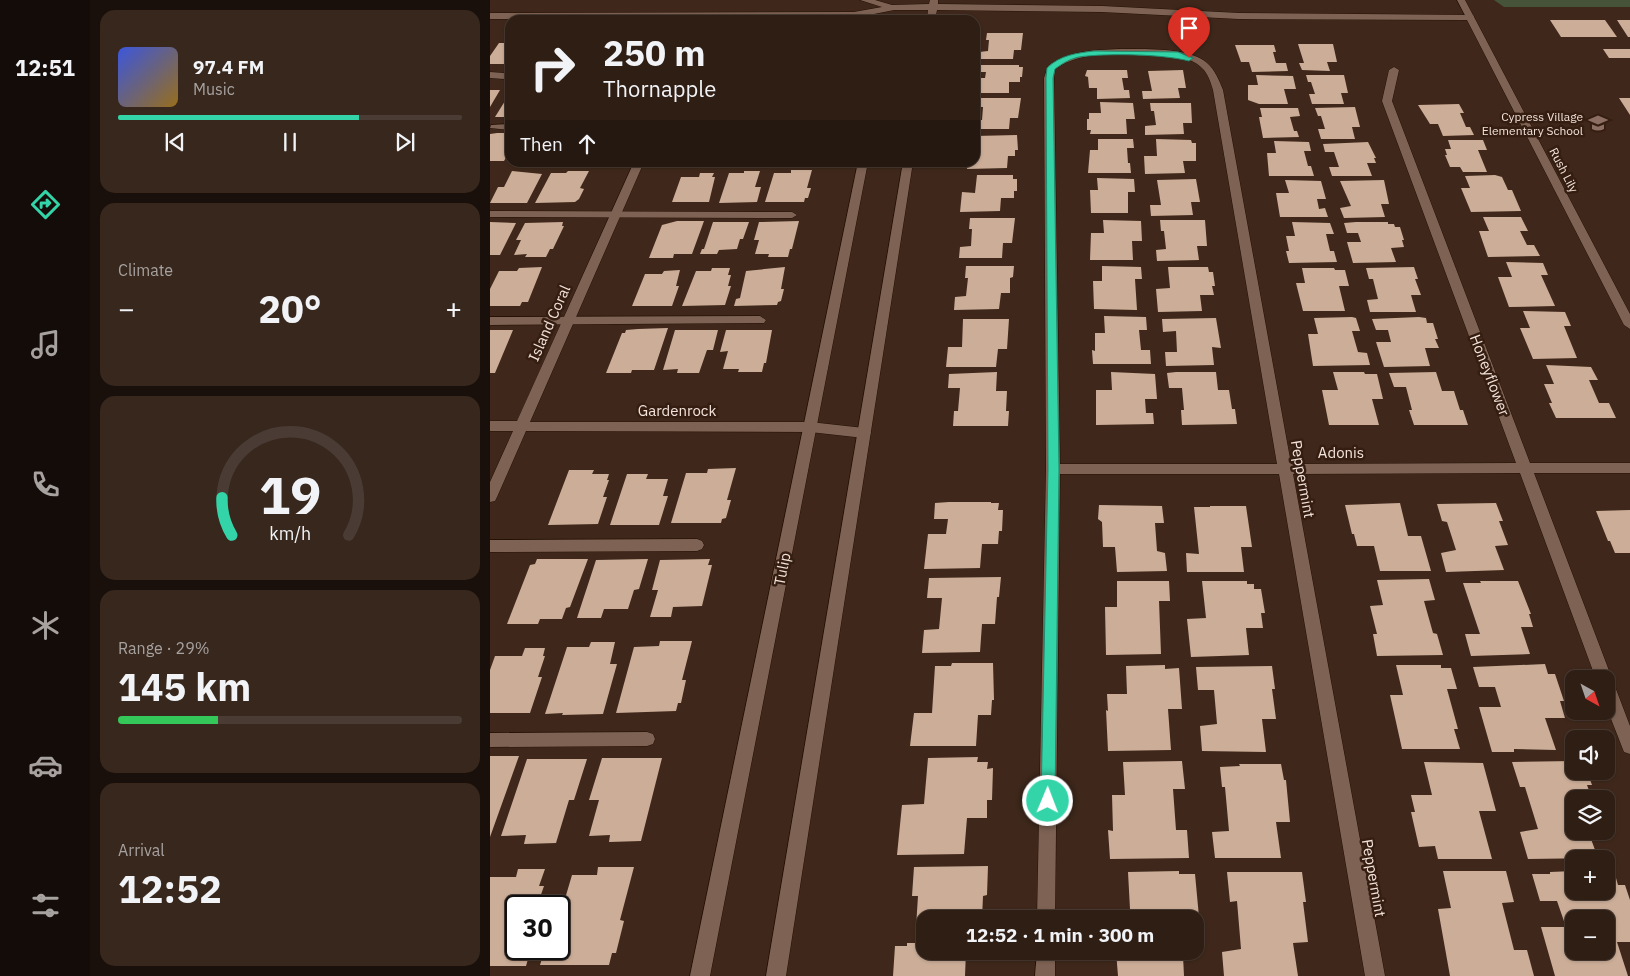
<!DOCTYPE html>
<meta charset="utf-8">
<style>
:root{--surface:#2f1e14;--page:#37271d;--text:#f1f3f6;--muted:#a7a2a0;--line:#4a3c34;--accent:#33d4a8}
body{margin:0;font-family:"IBM Plex Sans",sans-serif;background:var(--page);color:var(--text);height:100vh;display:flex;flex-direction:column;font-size:19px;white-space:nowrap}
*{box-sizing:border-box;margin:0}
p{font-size:16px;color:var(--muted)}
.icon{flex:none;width:28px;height:28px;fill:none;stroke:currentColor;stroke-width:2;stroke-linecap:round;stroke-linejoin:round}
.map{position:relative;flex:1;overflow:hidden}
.details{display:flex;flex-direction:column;gap:10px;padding:10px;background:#1a100b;width:400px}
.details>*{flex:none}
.top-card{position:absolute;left:15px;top:15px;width:475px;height:152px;border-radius:15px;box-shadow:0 1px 4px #0004,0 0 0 1px var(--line);background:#2f1e14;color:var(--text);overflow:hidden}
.needle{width:32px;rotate:140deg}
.fabs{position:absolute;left:1075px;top:670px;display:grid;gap:10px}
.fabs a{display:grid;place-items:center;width:50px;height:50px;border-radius:10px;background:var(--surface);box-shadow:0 1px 4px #0004,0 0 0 1px var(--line);font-size:25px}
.speed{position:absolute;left:15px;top:895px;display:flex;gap:10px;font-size:25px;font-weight:700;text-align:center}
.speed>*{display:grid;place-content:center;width:65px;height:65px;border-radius:50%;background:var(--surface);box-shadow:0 1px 4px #0004,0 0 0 1px var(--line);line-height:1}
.speed .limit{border:2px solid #111;border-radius:8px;background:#fff;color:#111}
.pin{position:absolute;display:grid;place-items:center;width:42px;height:42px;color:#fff;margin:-51px -21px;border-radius:50% 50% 50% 0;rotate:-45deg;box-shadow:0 0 5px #0007}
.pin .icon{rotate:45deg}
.me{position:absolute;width:55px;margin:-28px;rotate:1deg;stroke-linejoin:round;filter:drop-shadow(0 0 4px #0008)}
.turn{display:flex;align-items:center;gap:18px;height:105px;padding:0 15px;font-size:22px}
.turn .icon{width:65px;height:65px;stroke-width:2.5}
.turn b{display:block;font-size:35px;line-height:42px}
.then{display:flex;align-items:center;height:48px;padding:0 15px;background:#0003;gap:10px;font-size:19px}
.big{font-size:38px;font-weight:700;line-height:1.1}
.details .tile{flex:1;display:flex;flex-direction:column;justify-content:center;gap:8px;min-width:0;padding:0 18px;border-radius:15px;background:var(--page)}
.details .dial{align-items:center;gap:0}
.dial svg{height:130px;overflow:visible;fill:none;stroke:var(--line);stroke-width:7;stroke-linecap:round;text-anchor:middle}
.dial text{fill:var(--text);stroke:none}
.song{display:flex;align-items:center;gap:15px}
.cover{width:60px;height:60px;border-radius:8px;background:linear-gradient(135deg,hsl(230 70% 55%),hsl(40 70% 35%))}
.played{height:5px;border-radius:2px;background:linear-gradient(90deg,var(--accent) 70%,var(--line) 70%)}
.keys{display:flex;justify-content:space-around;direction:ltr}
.heat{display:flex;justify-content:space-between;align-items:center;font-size:28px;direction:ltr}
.charge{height:8px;border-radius:4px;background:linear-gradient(90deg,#34c759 29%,var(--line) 0)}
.trip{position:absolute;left:426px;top:910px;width:288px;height:50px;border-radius:15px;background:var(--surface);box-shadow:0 1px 4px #0004,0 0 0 1px var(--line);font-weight:700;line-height:50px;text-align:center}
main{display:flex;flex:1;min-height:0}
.menu{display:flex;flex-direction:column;width:90px;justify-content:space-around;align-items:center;background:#130c08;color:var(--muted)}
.menu .icon{width:35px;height:35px}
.menu .on{color:var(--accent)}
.menu b{font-size:22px;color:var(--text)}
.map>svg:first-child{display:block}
</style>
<main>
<nav class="menu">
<b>12:51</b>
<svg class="icon on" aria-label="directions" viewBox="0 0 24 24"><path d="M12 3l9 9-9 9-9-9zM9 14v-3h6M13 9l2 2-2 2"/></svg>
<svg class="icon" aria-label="music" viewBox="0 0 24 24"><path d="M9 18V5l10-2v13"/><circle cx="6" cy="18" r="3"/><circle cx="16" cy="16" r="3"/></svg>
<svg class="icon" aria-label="phone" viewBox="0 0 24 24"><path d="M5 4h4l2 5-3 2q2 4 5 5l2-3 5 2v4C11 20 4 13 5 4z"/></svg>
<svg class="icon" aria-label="climate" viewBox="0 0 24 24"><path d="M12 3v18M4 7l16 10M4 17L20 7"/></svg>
<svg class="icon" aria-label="car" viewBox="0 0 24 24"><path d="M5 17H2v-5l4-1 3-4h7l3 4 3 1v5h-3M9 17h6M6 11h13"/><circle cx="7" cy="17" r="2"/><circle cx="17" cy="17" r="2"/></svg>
<svg class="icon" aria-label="filters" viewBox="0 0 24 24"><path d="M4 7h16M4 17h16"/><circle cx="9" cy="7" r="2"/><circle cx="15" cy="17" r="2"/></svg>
</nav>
<section class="details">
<div class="tile">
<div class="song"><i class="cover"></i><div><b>97.4 FM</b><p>Music</p></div></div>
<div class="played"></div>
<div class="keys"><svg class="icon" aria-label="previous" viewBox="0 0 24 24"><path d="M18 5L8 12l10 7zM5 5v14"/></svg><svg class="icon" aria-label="pause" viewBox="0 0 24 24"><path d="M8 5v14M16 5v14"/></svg><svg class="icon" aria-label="next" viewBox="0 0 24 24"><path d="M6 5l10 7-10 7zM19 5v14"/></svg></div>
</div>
<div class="tile"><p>Climate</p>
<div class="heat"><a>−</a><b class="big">20°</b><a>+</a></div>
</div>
<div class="tile dial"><svg viewBox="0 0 100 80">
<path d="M14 69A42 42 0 1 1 86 69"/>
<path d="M14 69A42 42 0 0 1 8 46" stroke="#33d4a8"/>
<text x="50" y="56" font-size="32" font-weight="700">19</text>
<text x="50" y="72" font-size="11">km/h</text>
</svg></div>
<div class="tile"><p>Range · 29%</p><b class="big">145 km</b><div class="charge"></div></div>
<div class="tile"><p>Arrival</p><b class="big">12:52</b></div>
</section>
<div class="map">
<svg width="1140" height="976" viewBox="0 0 1140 976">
<rect width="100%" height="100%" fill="#3f281b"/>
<!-- green -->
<path fill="#475338" d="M1004,0H1140V7H1014Z"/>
<!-- building -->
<path fill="#ccae98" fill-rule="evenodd" d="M1060,20H1115L1127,37H1071Z
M1127,20H1140V37H1138Z
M497,33H533L531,50H524L523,59H488L489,52L498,51L499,40H496Z
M9,43H20V64H0V56Z
M808,44H843L847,62H837L840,71L812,70L809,63H814Z
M745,45H784L786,52H783L786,63H796L798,71L762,72L759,62H751Z
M1113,49H1140V58H1119Z
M487,65H529V67H533L532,77H530V82H519V93H485V78H495L496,72H487Z
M597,70H637L638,78H632L634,90H639L640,98L607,99V88H599L598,77L595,76Z
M693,70L696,88H688L690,98L653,99L652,91H662L658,71Z
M766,75L803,76L806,89H794L798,104H769L758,100V85H768Z
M816,75H854L858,93H851L854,104H822L819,94H825L821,82H818Z
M0,90H10L0,107Z
M20,93V117H5Z
M491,98H531L528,118H520L519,129H485V120H492L493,107H490Z
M1129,98H1140V115Z
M610,102L643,103L645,119H636L637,134H600L601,130H597V119H599V113H611Z
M660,103H701L702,123H693L694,134L655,135V126L666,125L664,111H661Z
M969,104L974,113H970L976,127H980L984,135L953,136L948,124H940L928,105Z
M865,107L870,127H862L865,139H831L828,129H835L831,116H828L825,108Z
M770,108H808L810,116L800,117L804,131H807L809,137L773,138L769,117H772Z
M7,133H20V151L14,161H0V134Z
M527,135L528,150H525V156H518L517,168L477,169L478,162H485V159H488L489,144H485V136Z
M608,139H643L644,148H637L638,163H640L641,173H598L600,150H608Z
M666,139L701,140L702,143H706V161H693L695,173L655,174L654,156H667Z
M958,140H993L997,150H988L997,172H973L970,167H960L955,155H957L955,149H961Z
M784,141L819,142L821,151H814L818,166H821L824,176H779L777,153H786Z
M878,142L886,158H884L886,163H877L882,176H842L839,167H849L844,152H835L833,144Z
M301,170H322L317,188H321L318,198H315L314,202H275L284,173H301Z
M22,171L52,174L37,203H0L8,187H14Z
M78,171H99L90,188L94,189L89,199L85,202L45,203L61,173H76Z
M254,171H270L265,187H271L267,202L229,203L239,173H254Z
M210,173H224L222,177H225L219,202H182L191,177H209Z
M487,175H523V179H527V191H524V198H511L510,211L470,212L472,192L485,193Z
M1005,175L1012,177L1018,190H1022L1031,211L981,212L971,188H980L975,176Z
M607,178L644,179L645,192H638V213H601L600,190H608Z
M706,179L710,202H701L703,215L661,216L660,205H671L667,180Z
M795,180L831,181L836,199H827L829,209L835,208L838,217H790L786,193H799Z
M894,180L899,204H891L895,217L854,218L850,208L861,206L850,181Z
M993,217H1031L1038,231H1030L1037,245H1044L1050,256L998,257L989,231H999Z
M480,218H525L522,243H513L512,258H469L470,247L481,246L482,229H479Z
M613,220L651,221L652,241H642L643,260H600L601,233H614Z
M670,220H715L717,246H707L709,260L667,261L666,250L676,249L674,231H671Z
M187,221H214L202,254H184L183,258H159L172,225Z
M309,221L302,249H300L298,257H278L279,254H265L269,240H264L269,222Z
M0,222L26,223L10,255H0Z
M73,222L72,226H74L63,249H60L56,257H35L37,254L24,255L31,240H26L35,223Z
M223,222H259L253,239H250L247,249L229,250L227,254H210L212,249H214Z
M802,222L840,223L844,234H836L840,251H844L847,262L799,263L796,251H799L796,236H805Z
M866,222H898V224H904L905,227H910L914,240H912L914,247L901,248L906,262L863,263L857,242H871L868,233H857L854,223Z
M1016,262L1053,263L1058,275H1051L1065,306L1019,307L1008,277H1022Z
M476,266H524L523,277L520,278V293H511L509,309L464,310L465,297L476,296L478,278H475Z
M612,266L651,267L652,279H645L647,310L604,309L603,281H612Z
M52,267L38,302H32L30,306H0V289L9,271H27L29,268Z
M295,267L291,289H294L291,301L288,302L287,305L244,306L246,299L250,298L256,271Z
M678,267H718L719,272H723L725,286H722L724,295H710L712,311L668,312L666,289L680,288Z
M924,267L928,279H925L931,295H921L926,312H880L877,300L888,299L883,279H879L876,268Z
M222,268H240L238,275H241L238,286H241L235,305L192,306L206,271H221Z
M812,268H844L845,270H855L859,286H849L855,311H813L806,283H815Z
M190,270L186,286H189L182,306H142L155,274H172L174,271Z
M1033,311L1075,312L1081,326H1074L1087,358L1043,359L1030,328H1040Z
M614,316L656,317L657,330H649L651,350H660L661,364H603L602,350L605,351V333H615Z
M862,317L866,318L870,331H862L868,352L877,353L880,365L823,366L818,334H828L824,318Z
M929,317L936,318L937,323H943L948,339H945L949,348H935L940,366L894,367L886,342H901L898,330H886L882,319Z
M726,318L731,348L722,347L724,365L676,366L675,352H687L686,331L673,332L672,319Z
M473,319H519L517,349H508L506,367H456L458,347H472Z
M178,328L164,370H142L141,373H116L132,333H135L136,330L148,329Z
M0,330H23L5,373H0Z
M185,330H228L223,350H217L209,373H187L188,369L173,370Z
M236,330H282L276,363H274L272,372H248L249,369H233L238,351L230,352Z
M1056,365L1101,367L1108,380H1099L1109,403H1119L1126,418H1066L1059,403H1062L1054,384H1064Z
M507,372L506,391H517L516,411H519L518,426H463L464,411H468L470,388H458L459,374Z
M621,372L665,374L667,399H655L656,413H663L664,424L606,425V390H622Z
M686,372H726L728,390H739L742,409H745L747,424L692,425L691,410H694L692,388H679L677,373Z
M843,372H874L875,374H887L893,399H882L889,425H839L832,390H848Z
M946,372L952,391H964L970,410H973L978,425H924L919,410H922L916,387H904L899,373Z
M246,468L237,500H241L236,518L232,519L231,523H181L196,473H217L218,469Z
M79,470H104L102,474H119L117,480H119L113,497H117L108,524L58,525Z
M137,474H158L156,479H178L173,496H178L169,525H120Z
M459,502H501V503H509L508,510H513L512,531H509L508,544H492L490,568L434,569L438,534H456L458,519H444L445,503Z
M910,503L918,536H931L941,571H890L884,546H867L864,534H862L855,505Z
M1006,503L1013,521H1009L1018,545L1005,546L1014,570L956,572L951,553L966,550L957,522L952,521L947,504Z
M609,505L672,506L674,523H665L667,551L675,553L677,571L627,572L625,547H613L612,522L608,519Z
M720,506H756L762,547H751L754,572H697L696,553L709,554L704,507H720Z
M1140,510V553H1125L1120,541H1118L1106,511Z
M47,559H98L80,607L76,608L72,619H50L48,624H17L40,565L45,564Z
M158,559L149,589L144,590L138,609H114L111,618H87L106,560Z
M220,559L218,565H222L212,606L183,607L181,617H160L168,590H162L170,560Z
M511,577L509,597H507L505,624H492L490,652L432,653L434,630L449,629L452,598H437L439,578Z
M939,579L945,600L934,601L943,633L947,634L953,655L887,656L883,634H887L880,606L893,605L887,580Z
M627,581H679L680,601H669L671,654L616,655L615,607H627Z
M712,581H757V584H764V589H771L775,613H771L773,628H756L759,655L701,657L697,619L716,618Z
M990,581H1028L1041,614H1039L1043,627H1031L1040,654L981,656L975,634H990L973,583H991Z
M170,641H202L192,680H196L191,703H188L186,711L126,713L144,647L169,646Z
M101,642H125L120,664H127L113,714L72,715L73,713L55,714L77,647H99Z
M35,648H55L53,656H55L48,677H52L40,713H0V670L5,656H32Z
M462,663H503L504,700H502L501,715H488L486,746H420L424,713H442L445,666H461Z
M1055,664L1058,674H1065L1074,701H1070L1075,718H1055L1066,750L1024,749V752H1002L989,707H1011L1005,687H989L983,667Z
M675,665V669L689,668L692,709H678L681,750L618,751L616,710L618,711L617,694H637L636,666Z
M906,665H951V668H961L967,689H957L968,729H964L970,749H912L900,695H913Z
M782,666L785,689H782L786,719H772L776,752L712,751L710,726L727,724L724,690H708L706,667Z
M0,756H29L0,837Z
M488,757L487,762H498L497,769L503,768L502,800H497V818H477L474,854L407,855L412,805L434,804L438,758Z
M112,758H172L151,841L119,842L120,835L99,836L109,800H99Z
M37,759H97L84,800H79L66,843L34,844L36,835L11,836Z
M692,761L695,789H683L686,830H697L699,858L620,859L618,830L623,831L622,795H635L633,762Z
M1084,761V771H1097L1102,785H1097L1102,799H1084V831H1098L1108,858L1038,859L1030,832L1048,829L1035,787H1030L1022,762Z
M934,762L993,763L1006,811H989L1002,859H948L945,846L929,847L921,812H925L921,795H942Z
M749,764H791L794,780H796L800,822H786L791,858H725L722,832L739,831L735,787H732L730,767L750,766Z
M498,866L497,895L493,896L492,919H435V951H476L475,976H403L405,946H417V943H425L428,896H422L424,867Z
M108,867H144L130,920L134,921L126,953H122L119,965H50L55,949H69V919L82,875H107Z
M28,869H55L49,886H54L47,906H26V949H41L36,966H0V877H26Z
M689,871V874H705L709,917L625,919V909H640L638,872Z
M953,871H1016L1024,902L1012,903L1024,950H1037L1044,976H960L948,909L961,908Z
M1084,871V891H1116V871H1124L1128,885H1135L1140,900V942H1127L1138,976H1065L1051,927H1076L1067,901H1050L1042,874H1060V872ZM1084,919H1116V951H1084Z
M737,872H812L816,902H813L818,942L803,943L808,976H734L732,952L751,949L747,901L740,902Z
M626,951H695V956H693L694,976H628Z"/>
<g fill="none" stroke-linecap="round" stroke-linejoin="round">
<!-- service casing -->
<g stroke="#251004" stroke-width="1">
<path id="service" d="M0,72L14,73L19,76L14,79L0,78Z
M20,124V130L0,128L1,125Z
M0,211L302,212L307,215L302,218L0,217Z
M270,316L276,320L274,323L0,325V317Z
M207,539L212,541L214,545L212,549L207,551L0,552V540Z
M157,732L163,734L165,739L163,744L157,746L0,747V733Z"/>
</g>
<!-- minor casing -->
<g stroke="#251004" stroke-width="1">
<path id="minor" d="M967,0H975L984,17L983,19H977Z
M629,49C652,49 700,47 717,63C725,70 729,80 733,90L801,464L1026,463L892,101L899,70L904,67L909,70L902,101L1040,463H1140V473H1044L1140,726V754L1134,752L1116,706V679H1106L1030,473L803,474L895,976H875L789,474H570L565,919H547L556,469L554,78L558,66C579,51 604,50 629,49ZM648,54C667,55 699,53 713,69C718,74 721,83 723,90L787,464H570L564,78L565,69C589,52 620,54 648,54Z
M144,162H154L40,422H320L374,428L379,430L381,433L379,436L374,438L320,432L36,431L7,497L5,501L0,502V482L23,431H0V421H27Z
M547,951H565V976H545Z"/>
</g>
<!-- tertiary casing -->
<g stroke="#251004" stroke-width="1">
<path id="tertiary" d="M370,0H385L402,5L439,4L440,0H448V4L612,6L749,13L983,15L1140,314V329L1134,325L977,20L749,19L612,12L447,10L445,20H437L438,10H404L364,18L0,19V13L364,12L392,7Z
M368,162H378L220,976H200Z
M413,162H423L296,976H276Z"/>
</g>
<!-- service -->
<use href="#service" fill="#7e6354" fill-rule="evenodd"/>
<!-- minor -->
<use href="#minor" fill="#7e6354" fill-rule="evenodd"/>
<!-- tertiary -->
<use href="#tertiary" fill="#7e6354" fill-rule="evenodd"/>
</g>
<!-- route -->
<path fill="#33d4a8" stroke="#218a6d" d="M604,51L688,52L703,58L699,61C673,54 616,53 589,57C580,59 573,63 565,69L563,78L569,469L565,801L563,806L558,808L553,806L551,801L558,469L556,78L557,68C570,55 587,53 604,51Z"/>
<!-- icons -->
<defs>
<g id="school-bare" transform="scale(1.5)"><path d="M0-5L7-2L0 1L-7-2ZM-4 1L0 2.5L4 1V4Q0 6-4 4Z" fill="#8d6e63" stroke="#351e11" stroke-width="2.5" paint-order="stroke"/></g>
</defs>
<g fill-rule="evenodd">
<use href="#school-bare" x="1108" y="123"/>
</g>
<g text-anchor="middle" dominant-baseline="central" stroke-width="5" stroke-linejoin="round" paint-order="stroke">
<!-- far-poi labels -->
<g font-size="12" fill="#f3e3db" stroke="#351e11" text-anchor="end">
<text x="1093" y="116">Cypress Village<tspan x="1093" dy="14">Elementary School</tspan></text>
</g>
<!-- far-street labels -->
<g font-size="12" fill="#f3e3db" stroke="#351e11">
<text transform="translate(1074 170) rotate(63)">Rush Lily</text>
</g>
<!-- street labels -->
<g font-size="15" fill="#f3e3db" stroke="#351e11">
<text transform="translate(59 323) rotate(-66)">Island Coral</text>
<text transform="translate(1000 375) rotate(69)">Honeyflower</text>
<text x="187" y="410">Gardenrock</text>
<text x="851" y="452">Adonis</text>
<text transform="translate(813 479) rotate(80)">Peppermint</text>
<text transform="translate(292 569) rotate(-79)">Tulip</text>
<text transform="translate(884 878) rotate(80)">Peppermint</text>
</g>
</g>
</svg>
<div class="fabs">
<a><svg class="needle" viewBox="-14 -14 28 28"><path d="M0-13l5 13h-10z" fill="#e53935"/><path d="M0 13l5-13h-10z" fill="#a7a2a0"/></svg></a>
<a><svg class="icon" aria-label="sound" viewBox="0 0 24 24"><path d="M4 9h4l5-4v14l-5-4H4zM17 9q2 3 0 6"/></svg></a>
<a><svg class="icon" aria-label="layers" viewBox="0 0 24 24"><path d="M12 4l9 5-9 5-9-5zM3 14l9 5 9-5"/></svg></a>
<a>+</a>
<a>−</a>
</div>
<div class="speed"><div class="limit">30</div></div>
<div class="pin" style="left:699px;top:58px;background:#d93025"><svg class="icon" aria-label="arrive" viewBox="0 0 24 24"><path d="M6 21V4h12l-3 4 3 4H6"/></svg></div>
<svg class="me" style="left:558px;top:801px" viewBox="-20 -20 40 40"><circle r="17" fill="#33d4a8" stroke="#fff" stroke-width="3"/><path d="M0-11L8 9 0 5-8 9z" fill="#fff"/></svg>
<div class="trip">12:52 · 1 min · 300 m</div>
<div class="top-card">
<div class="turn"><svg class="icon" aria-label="right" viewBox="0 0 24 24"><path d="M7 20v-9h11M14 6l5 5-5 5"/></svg><div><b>250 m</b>Thornapple</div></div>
<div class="then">Then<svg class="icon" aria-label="ahead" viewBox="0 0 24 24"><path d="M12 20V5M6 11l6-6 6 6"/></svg></div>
</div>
</div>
</main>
